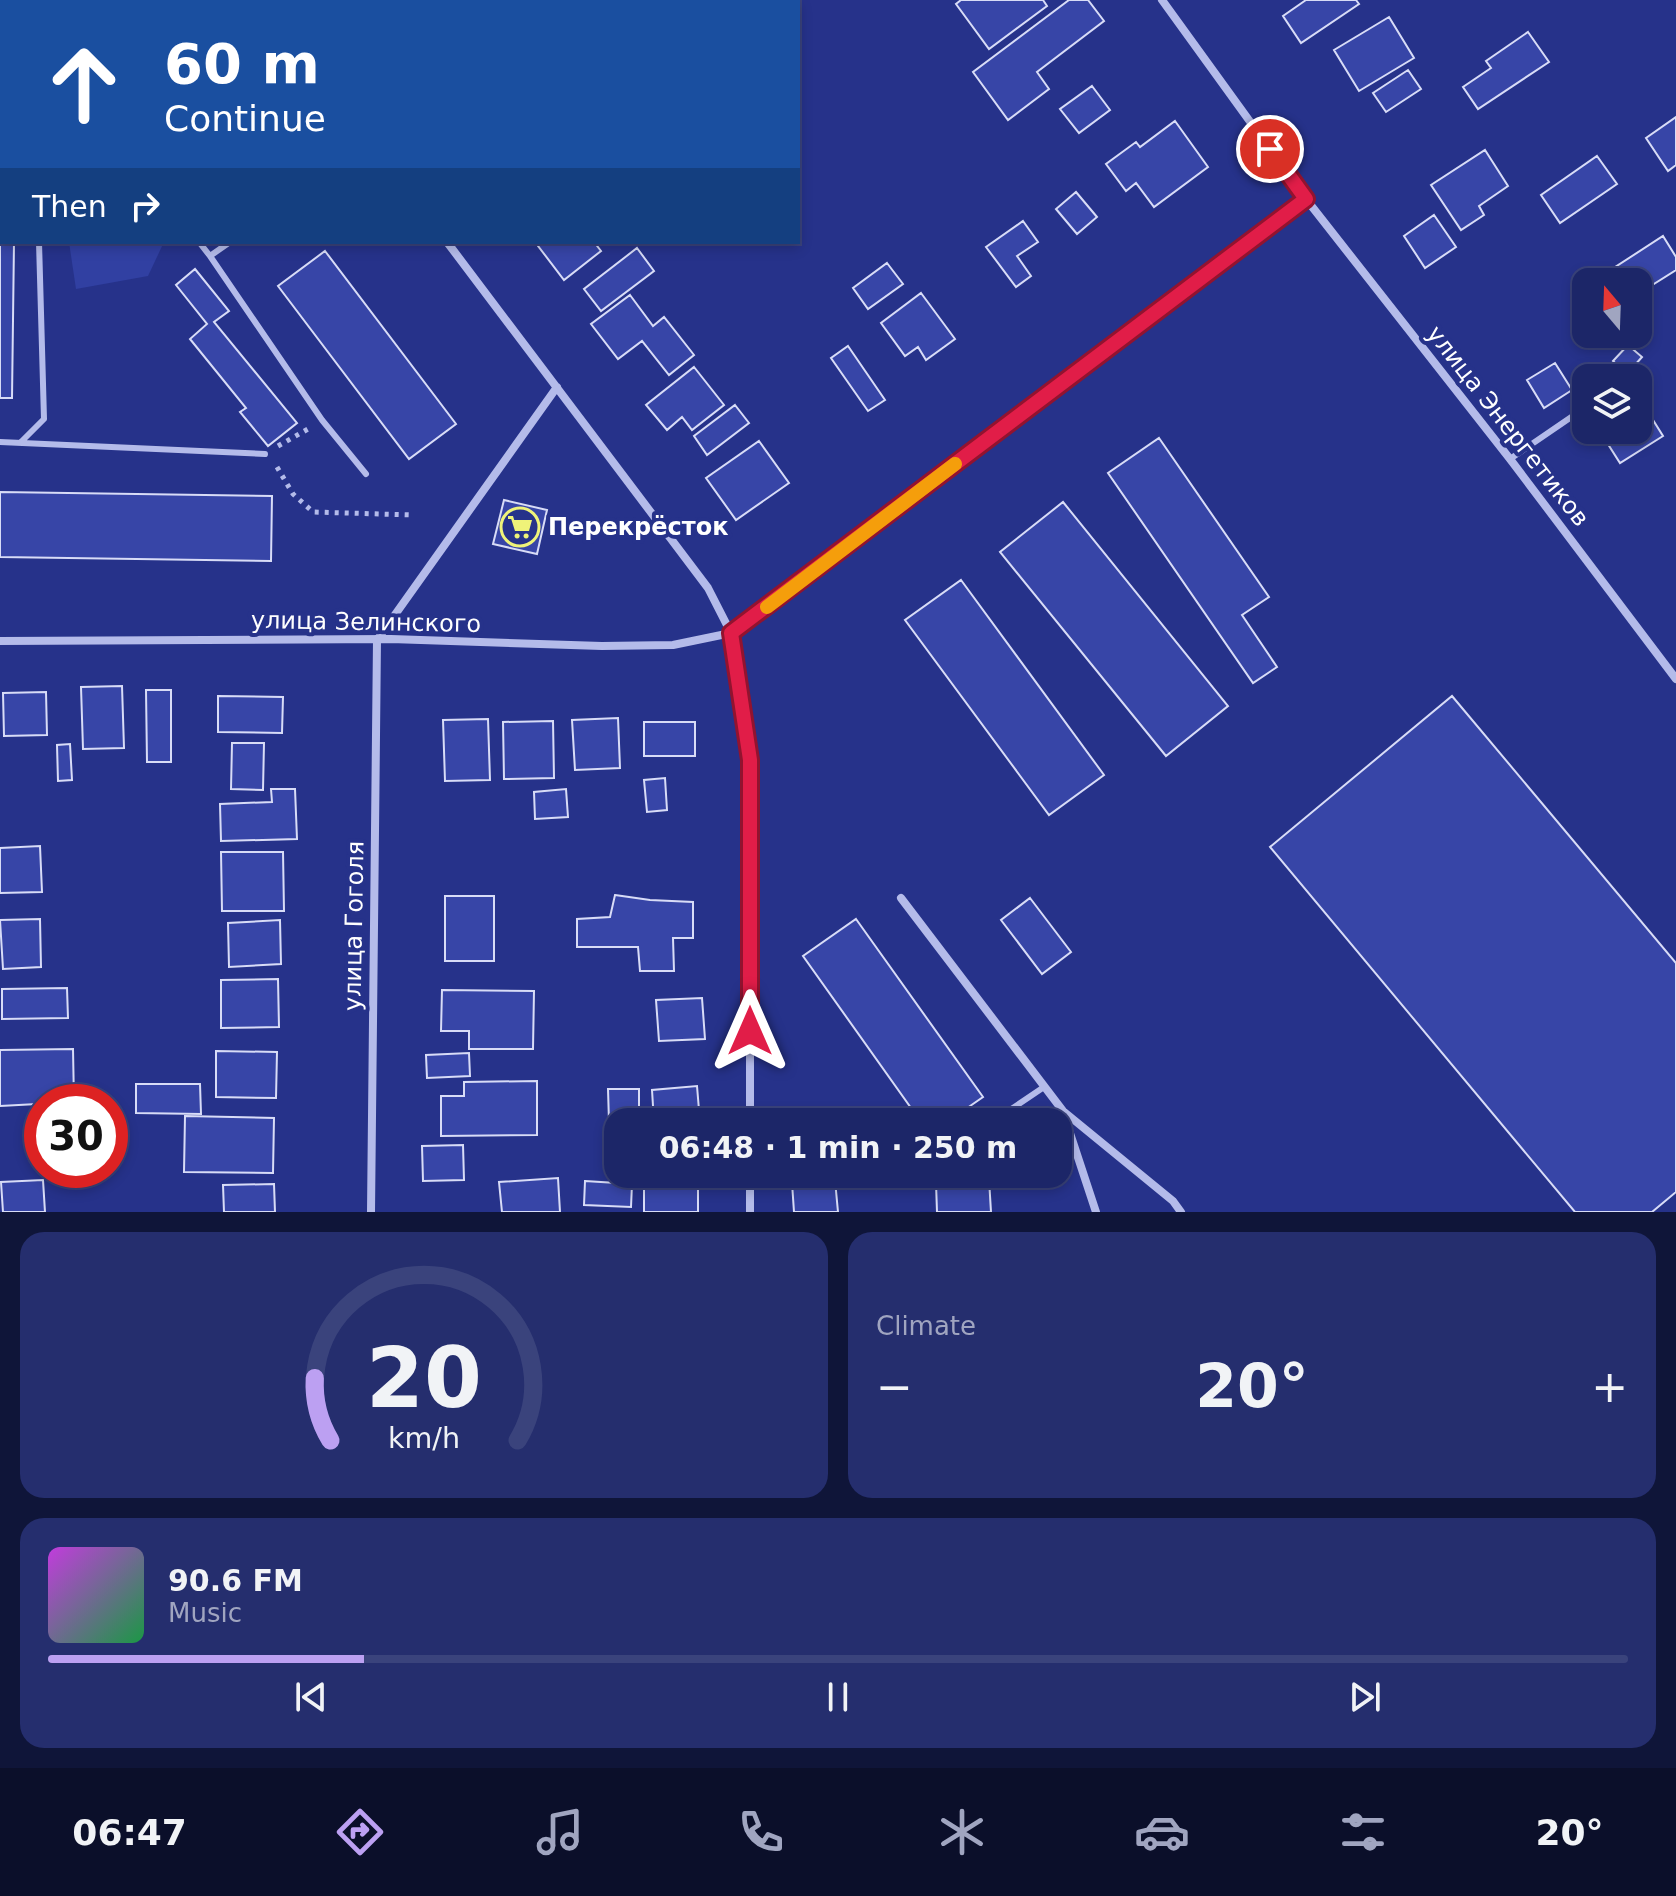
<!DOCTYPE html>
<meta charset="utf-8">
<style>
:root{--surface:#1c2668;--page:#252e6e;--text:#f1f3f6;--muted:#a0a5c0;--line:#3a437c;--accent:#bca0f2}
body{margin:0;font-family:"DejaVu Sans",sans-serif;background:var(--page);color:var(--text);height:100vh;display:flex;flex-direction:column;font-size:30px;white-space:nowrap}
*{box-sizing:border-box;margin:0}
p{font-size:26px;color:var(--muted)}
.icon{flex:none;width:44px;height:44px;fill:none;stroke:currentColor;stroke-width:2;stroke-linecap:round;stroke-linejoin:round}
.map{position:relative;height:1212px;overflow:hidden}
.sheet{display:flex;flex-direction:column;gap:20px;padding:20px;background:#0f1539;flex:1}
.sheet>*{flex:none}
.guide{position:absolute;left:0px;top:0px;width:800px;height:244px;box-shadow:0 4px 12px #0003,0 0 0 2px var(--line);background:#1a4fa0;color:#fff;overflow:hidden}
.needle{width:52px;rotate:341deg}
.fabs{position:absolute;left:1572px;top:268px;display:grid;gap:16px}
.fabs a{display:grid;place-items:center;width:80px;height:80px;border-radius:16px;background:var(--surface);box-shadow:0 4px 12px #0003,0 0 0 2px var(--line);font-size:40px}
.speed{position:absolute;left:24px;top:1084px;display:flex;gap:16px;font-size:40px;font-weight:700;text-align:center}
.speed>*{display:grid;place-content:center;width:104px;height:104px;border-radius:50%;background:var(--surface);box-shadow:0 4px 12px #0003,0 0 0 2px var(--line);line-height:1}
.speed .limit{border:12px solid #d22;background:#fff;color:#111}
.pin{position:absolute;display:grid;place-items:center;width:68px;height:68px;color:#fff;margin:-34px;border:4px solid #fff;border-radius:50%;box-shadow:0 2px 8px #0007}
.me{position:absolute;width:88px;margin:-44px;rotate:0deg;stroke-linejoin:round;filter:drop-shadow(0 0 6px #0008)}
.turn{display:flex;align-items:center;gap:28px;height:168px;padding:0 32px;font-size:36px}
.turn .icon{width:104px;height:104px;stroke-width:2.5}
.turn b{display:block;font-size:56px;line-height:68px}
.then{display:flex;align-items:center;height:76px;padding:0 32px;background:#0003;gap:16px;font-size:30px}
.big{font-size:60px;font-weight:700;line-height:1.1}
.sheet .widget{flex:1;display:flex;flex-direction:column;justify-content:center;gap:12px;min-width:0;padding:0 28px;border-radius:24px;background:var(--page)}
.sheet .dial{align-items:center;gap:0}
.dial svg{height:208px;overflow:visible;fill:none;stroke:var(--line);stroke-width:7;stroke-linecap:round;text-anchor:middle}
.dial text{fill:var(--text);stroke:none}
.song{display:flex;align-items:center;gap:24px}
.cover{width:96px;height:96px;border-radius:12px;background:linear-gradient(135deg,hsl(290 70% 55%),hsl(140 70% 35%))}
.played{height:8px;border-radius:4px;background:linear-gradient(90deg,var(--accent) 20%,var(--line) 20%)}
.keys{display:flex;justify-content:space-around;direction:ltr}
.heat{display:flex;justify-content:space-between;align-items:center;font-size:44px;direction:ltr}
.sheet .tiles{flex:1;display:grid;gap:20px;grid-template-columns:1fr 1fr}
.widget:last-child{grid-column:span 2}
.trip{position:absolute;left:604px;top:1108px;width:468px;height:80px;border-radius:24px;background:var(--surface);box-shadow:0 4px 12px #0003,0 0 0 2px var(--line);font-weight:700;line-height:80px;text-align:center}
.dock{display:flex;height:128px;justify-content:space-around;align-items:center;background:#0b0f2a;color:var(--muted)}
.dock .icon{width:56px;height:56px}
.dock .on{color:var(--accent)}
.dock b{font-size:36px;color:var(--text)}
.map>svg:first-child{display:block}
</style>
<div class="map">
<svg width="1676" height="1212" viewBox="0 0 1676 1212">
<rect width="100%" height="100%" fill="#26328a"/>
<!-- green -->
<path fill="#3140a2" d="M69,242H164L148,276L76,289Z"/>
<!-- building -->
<path fill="#3745a7" stroke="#d8dcf7" stroke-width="2" d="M961,0H1043L1047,6L989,49L956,4Z
M1069,0H1088L1104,21L1037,72L1049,89L1008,120L973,72Z
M1306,0H1356L1359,4L1301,43L1283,16Z
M1389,17L1414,58L1359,91L1334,50Z
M1528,32L1549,62L1478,109L1463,87L1491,68L1486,61Z
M1408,70L1421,89L1386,112L1373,93Z
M1092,86L1110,110L1079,133L1060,109Z
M1676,117V165L1668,171L1646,138Z
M1175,121L1208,167L1154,207L1136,183L1126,191L1106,164L1136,142L1140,147Z
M1485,150L1508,186L1479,206L1484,215L1461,230L1431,185Z
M1597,156L1617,184L1560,223L1541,195Z
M0,182L2,242H14L12,398H0Z
M1076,192L1097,217L1077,234L1056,209Z
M1434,215L1456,247L1425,268L1404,236Z
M1023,221L1038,242L1017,256L1031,276L1016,287L986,247Z
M1663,236L1676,257V270L1638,294V282H1592Z
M535,242H594L601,251L564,280Z
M637,248L654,271L601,311L584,289Z
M325,251L456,424L409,459L278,286Z
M887,263L903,284L868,309L853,288Z
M195,269L229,311L214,322L297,423L268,446L240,412L246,408L190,339L207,324L176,285Z
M1586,286V316L1572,295Z
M921,293L955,339L926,360L918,347L905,356L881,323Z
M630,295L653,326L664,317L694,355L669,375L642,341L618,359L591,324Z
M1628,345L1642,357L1627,374L1613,361Z
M848,346L885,400L868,411L831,358Z
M1555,363L1572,390L1544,408L1527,380Z
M694,367L724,405L692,430L682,417L667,430L646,405Z
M1638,396L1663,436L1620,463L1599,430H1638Z
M735,405L749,423L707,455L694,436Z
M1159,438L1269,597L1242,615L1277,667L1253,683L1108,473Z
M759,441L789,483L736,520L706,478Z
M0,492L272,496L271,561L0,557Z
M504,500L547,510L537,554L493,544Z
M1063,502L1228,706L1166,756L1000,552Z
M961,580L1104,775L1049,815L905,620Z
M122,686L124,748L83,749L81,687Z
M146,690H171V762H147Z
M46,692L47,735L4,736L3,693Z
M218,696L283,697L282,733L218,732Z
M1452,696L1676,963V1192L1652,1212H1575L1270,847Z
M618,718L620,768L575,770L572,720Z
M488,719L490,780L445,781L443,720Z
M553,721L554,778L504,779L503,722Z
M644,722H695V756H644Z
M232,743H264L263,790L231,789Z
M70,744L72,780L58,781L57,745Z
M665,778L667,810L647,812L644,780Z
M271,789H295L297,839L221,841L220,804L272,802Z
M566,789L568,817L535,819L534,792Z
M40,846L42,892L0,893V848Z
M221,852H283L284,911H222Z
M615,895L650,900L693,902V938H673L674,971H640L638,947H577V919L610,917Z
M445,896H494V961H445Z
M1030,898L1071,952L1042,974L1001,920Z
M40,919L41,967L3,969L0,920Z
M856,919L983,1097L947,1122H921L803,956Z
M280,920L281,964L229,967L228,923Z
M278,979L279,1027L221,1028V980Z
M67,988L68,1018L2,1019V989Z
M442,990L534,991L533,1049H469V1031H441Z
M702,998L705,1039L659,1041L656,1000Z
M73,1049L74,1102L0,1106V1050Z
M216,1051L277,1052L276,1098L216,1097Z
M469,1053L470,1076L427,1078L426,1055Z
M537,1081V1135L441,1136V1096H464V1082Z
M136,1084H200L201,1114L136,1113Z
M697,1086L700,1122H654L652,1090Z
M608,1089H639V1121L609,1122Z
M185,1116L274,1118L273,1173L184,1172Z
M463,1145L464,1180L423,1181L422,1146Z
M558,1178L560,1212H502L499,1182Z
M644,1178L698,1179V1212H644Z
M989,1179L991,1212H937L936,1183Z
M43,1180L45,1212H3L1,1182Z
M835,1180L838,1212H794L792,1183Z
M585,1181L632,1184L631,1207L584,1205Z
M274,1184L275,1212H224L223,1185Z"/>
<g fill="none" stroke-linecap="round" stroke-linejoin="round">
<!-- path -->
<path stroke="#b4bbea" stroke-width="5" stroke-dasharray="4 6" stroke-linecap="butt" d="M278,446L308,429
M277,467L293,494L313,512L414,515"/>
<!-- service -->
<path stroke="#b4bbea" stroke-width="6" d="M26,2L29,0
M0,23L2,21
M199,242L210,256L230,242
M210,256L322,420L366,474
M0,442L265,454
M21,442L44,419L39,242
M1510,459L1586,407
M992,1122L1044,1087"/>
<!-- minor -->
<path stroke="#b4bbea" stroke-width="8" d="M264,0L266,2
M1162,0L1306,199L1510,459L1676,679
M447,242L708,588L731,633L750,760V1122
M0,641L391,639L602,646L673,645L731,633L1306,199
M901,898L1063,1111L1173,1201L1181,1212
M1063,1112L1096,1212
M371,1212L377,640L557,387
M750,1212V1174"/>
</g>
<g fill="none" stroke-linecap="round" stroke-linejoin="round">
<!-- route casing -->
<g stroke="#92132f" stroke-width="20">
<path id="route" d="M750,1031V760L731,633L1306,199L1270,149"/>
</g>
<!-- route -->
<use href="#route" stroke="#e11d48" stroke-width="14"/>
<!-- slow -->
<path stroke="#f59e0b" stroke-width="14" d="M767,607L955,464"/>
</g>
<!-- icons -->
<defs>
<g id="supermarket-ring" transform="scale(2)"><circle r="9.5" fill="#26328a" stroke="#eff379" stroke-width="1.5"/><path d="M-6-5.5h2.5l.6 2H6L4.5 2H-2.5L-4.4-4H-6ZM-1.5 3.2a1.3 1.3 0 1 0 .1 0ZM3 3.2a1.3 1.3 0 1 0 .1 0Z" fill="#eff379"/></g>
</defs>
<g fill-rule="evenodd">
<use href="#supermarket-ring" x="520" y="527"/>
</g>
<g text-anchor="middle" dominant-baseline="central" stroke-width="8" stroke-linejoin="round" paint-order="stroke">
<!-- street labels -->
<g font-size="24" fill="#fff" stroke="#26328a">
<text transform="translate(1508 426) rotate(52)">улица Энергетиков</text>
<text transform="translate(366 622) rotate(1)">улица Зелинского</text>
<text transform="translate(354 926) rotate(-89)">улица Гоголя</text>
</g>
<!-- poi labels -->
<g font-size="24" font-weight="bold" fill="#fff" stroke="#26328a" text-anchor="start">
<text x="548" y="527">Перекрёсток</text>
</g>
</g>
</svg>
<div class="fabs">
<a><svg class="needle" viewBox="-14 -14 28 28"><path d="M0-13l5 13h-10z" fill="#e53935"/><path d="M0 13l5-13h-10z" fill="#a0a5c0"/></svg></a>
<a><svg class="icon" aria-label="layers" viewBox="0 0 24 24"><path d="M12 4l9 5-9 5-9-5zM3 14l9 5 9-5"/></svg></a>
</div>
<div class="speed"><div class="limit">30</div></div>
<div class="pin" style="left:1270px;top:149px;background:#d93025"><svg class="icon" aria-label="arrive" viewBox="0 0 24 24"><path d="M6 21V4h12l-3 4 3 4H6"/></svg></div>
<svg class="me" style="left:750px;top:1031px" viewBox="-20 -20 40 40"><path d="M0-17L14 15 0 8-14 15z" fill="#e11d48" stroke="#fff" stroke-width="4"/></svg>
<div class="trip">06:48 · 1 min · 250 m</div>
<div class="guide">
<div class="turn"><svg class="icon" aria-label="ahead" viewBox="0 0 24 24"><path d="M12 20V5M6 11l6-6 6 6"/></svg><div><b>60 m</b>Continue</div></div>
<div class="then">Then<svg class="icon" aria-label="right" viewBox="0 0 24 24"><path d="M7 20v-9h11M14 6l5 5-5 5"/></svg></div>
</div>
</div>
<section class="sheet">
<div class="tiles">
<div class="widget dial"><svg viewBox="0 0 100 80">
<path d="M14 69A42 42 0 1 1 86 69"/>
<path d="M14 69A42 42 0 0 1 8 45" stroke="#bca0f2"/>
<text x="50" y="56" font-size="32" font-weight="700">20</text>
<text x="50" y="72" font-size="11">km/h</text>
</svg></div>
<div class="widget"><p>Climate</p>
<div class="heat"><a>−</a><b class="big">20°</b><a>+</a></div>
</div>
<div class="widget">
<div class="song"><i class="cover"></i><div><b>90.6 FM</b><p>Music</p></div></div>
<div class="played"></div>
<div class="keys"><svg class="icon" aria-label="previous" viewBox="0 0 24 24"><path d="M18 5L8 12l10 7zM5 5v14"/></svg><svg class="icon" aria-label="pause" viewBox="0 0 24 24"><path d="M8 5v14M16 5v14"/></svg><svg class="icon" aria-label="next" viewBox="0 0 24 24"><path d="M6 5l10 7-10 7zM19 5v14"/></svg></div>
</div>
</div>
</section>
<nav class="dock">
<b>06:47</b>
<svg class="icon on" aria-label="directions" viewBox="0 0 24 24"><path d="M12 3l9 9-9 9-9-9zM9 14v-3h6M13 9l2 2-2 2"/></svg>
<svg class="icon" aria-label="music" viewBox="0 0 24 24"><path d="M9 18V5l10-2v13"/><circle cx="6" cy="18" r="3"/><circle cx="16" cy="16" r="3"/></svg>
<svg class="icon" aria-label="phone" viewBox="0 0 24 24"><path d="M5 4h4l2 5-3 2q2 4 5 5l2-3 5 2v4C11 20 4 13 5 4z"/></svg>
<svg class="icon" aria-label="climate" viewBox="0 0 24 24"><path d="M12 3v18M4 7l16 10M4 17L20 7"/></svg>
<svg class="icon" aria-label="car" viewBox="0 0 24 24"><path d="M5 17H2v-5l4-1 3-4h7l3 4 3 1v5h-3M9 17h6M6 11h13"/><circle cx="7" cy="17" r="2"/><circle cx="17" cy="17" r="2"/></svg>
<svg class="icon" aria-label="filters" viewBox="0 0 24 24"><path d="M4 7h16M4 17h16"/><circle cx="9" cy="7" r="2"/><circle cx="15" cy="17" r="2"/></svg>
<b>20°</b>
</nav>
